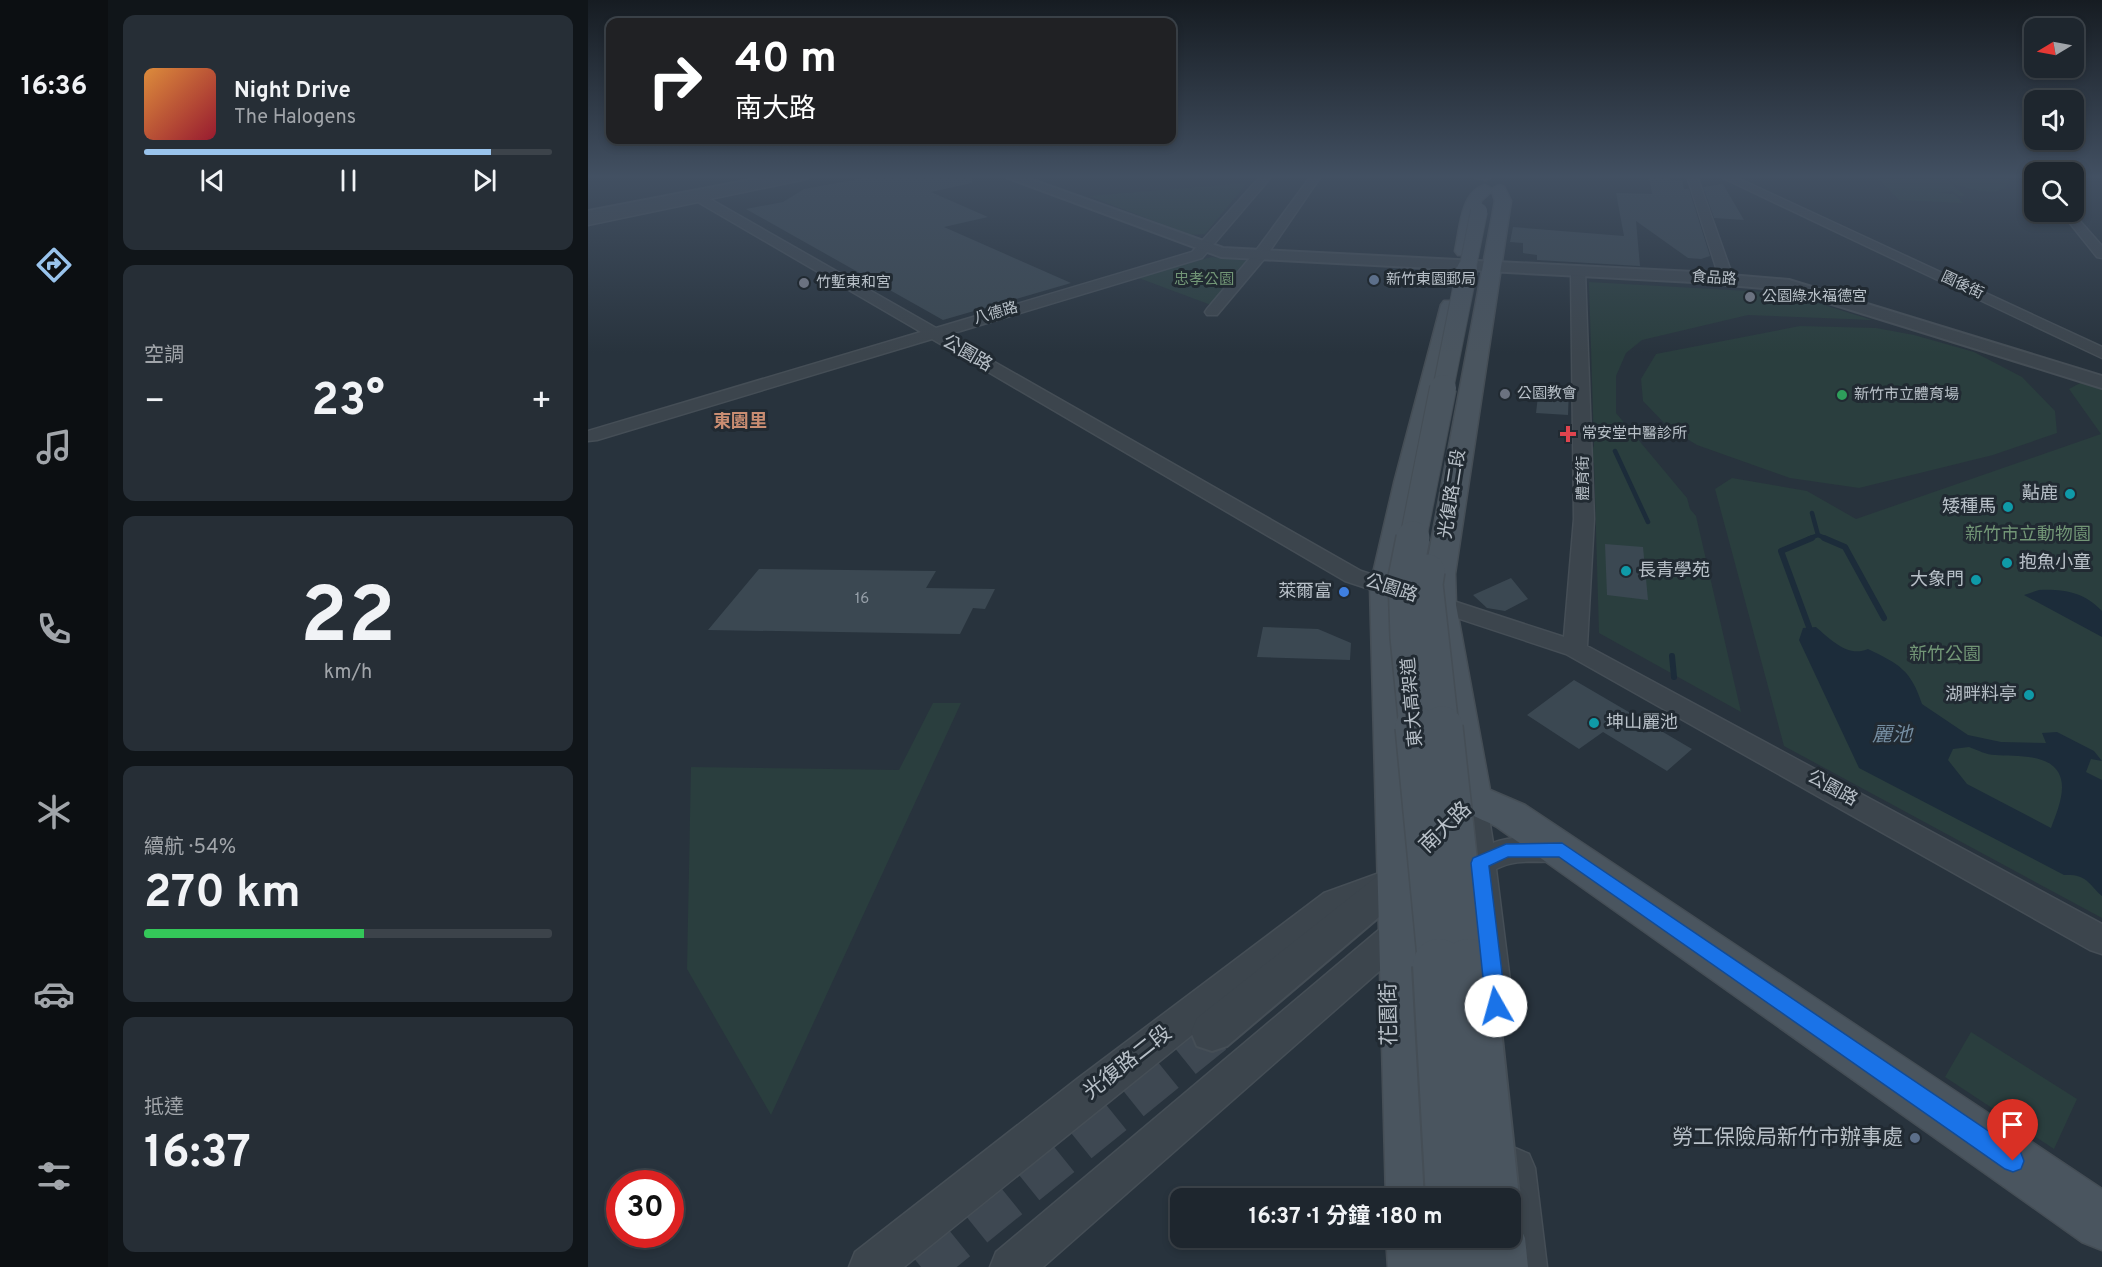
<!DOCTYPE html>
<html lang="zh-TW">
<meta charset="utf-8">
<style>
:root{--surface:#1e262e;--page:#262e36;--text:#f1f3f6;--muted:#a1a5aa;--line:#3c434a;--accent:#99c3ec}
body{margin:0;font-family:Overpass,"Noto Sans TC",sans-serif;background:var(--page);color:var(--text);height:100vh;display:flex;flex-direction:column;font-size:22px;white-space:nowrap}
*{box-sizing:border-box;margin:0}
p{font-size:20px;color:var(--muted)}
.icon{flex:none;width:33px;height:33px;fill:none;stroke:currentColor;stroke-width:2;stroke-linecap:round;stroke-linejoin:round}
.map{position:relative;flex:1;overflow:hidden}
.drawer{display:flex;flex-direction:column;gap:15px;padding:15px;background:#101519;width:480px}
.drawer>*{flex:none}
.guide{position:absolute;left:18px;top:18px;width:570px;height:126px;border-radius:12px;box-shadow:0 3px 9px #0003,0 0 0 2px var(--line);background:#202124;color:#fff;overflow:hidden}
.needle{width:39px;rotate:260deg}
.tools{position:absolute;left:1436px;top:18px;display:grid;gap:12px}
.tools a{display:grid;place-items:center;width:60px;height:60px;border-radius:12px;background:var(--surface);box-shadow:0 3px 9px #0003,0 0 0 2px var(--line);font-size:30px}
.speed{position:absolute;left:18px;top:1170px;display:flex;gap:12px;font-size:30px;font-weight:700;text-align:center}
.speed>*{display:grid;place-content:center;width:78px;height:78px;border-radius:50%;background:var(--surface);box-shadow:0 3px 9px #0003,0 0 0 2px var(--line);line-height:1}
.speed .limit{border:9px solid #d22;background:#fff;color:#111}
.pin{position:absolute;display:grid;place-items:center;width:51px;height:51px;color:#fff;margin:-62px -26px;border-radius:50% 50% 50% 0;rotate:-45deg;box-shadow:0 0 6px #0007}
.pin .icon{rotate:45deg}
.me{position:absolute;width:66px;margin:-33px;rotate:353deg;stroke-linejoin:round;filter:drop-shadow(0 0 4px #0008)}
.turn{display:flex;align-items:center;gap:21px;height:126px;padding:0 30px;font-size:27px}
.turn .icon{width:78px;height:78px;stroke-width:2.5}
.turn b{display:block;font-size:42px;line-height:51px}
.big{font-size:45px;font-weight:700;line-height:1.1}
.drawer .card{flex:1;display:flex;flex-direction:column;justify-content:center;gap:9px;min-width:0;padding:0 21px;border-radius:12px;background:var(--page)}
.drawer .dial{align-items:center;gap:0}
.dial b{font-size:78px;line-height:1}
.song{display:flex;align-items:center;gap:18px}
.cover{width:72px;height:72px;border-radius:9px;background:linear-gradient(135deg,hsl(30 70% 55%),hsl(350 70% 35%))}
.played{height:6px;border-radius:3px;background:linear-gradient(90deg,var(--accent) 85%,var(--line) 85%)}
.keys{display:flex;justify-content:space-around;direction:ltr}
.heat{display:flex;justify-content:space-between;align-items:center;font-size:33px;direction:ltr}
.charge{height:9px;border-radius:4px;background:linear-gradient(90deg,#34c759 54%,var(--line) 0)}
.trip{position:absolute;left:582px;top:1188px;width:351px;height:60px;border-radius:12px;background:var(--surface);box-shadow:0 3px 9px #0003,0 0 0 2px var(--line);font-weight:700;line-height:60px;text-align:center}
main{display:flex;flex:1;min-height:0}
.tabs{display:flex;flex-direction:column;width:108px;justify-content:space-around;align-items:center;background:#0c0f12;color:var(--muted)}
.tabs .icon{width:42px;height:42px}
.tabs .selected{color:var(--accent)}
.tabs b{font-size:27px;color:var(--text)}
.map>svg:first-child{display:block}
</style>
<main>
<nav class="tabs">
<b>16:36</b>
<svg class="icon selected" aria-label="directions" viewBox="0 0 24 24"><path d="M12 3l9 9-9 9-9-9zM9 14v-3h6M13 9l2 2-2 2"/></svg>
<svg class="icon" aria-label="music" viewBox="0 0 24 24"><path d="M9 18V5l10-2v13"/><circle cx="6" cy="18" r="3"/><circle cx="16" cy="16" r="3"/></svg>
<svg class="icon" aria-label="phone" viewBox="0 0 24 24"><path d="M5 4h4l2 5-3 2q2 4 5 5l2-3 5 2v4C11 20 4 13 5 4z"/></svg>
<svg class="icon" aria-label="climate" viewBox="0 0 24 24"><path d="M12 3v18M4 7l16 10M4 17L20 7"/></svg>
<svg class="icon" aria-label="car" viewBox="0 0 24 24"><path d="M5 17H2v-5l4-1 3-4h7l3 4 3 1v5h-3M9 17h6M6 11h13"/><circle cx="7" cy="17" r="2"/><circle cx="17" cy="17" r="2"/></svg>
<svg class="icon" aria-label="filters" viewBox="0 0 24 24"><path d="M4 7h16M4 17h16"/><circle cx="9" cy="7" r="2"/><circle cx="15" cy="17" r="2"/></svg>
</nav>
<section class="drawer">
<div class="card">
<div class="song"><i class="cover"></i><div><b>Night Drive</b><p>The Halogens</p></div></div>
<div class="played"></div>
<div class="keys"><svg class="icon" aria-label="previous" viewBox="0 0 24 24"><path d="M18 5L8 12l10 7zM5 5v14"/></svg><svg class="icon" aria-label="pause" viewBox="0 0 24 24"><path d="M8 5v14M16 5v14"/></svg><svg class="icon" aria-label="next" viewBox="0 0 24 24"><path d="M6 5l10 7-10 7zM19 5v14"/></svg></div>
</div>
<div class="card"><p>空調</p>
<div class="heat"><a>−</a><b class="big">23°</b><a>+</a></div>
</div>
<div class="card dial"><b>22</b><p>km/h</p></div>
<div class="card"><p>續航 · 54%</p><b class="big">270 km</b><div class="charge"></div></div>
<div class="card"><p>抵達</p><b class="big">16:37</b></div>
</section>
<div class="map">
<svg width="1514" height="1267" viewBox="0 0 1514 1267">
<rect width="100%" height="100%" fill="#28333d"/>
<!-- green -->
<path fill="#2a3e3e" d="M1288,176H1355L1377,196H1370L1364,191L1351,193L1366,194L1375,203L1311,200Z
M1367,176H1402L1424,180C1421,183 1417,188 1413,190C1402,194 1369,188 1362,180Z
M659,183L617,234L602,235L501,196Z
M624,257L661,261L623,305L548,277Z
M1001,282L1198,293L1284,320L1160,315L1054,340L1038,353L1028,376V413L1099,498L1102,509L1108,516L1153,712L1011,633L1006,463L999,461L1006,446Z
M1212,326L1288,328L1326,335L1386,352L1434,377L1467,411L1469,433L1405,455L1271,488L1202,478L1109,445L1081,428L1055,401L1053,379L1068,354Z
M1494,382L1514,388V918L1196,746L1127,489L1144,478L1219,491L1268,519L1513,434L1481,389Z
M345,703H373L183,1115L99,969L103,767L311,770Z
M1383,1032L1489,1099L1466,1149L1357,1077Z"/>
<!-- water -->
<path fill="#1c2c3a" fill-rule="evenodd" d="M1451,590C1476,589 1496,592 1514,611V637L1436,595Z
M1228,627C1242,639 1260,658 1280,649C1311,664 1323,670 1334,704L1380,735L1413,742L1458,743L1454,733L1469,732L1506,751L1514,761L1503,759L1498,772L1514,780V896C1499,882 1498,874 1476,875L1271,768L1211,640L1215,628ZM1381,747C1389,750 1399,755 1407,755C1427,757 1466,752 1473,779C1477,794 1468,814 1463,828L1379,784L1360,760L1365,749Z"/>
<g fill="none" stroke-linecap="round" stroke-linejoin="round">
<!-- stream-far1 -->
<path stroke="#1c2c3a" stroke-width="4.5" d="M1027,451L1060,522
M1230,535L1239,539
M1220,539L1230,535L1224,513"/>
<!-- stream -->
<path stroke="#1c2c3a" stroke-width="6" d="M1236,538L1257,547L1296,618
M1221,627L1193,551L1224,538
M1084,656L1086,677"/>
</g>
<!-- building -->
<path fill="#3b4852" d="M287,176H384V183L343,192L400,217L356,227L483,283L355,320L158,209L195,202L216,189Z
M1061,176H1081L1082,180H1094L1096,189H1101L1122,256L1113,259L1100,258L1048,221L1052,266L949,260V255L935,253V243L922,242L925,227L1036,236L1028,193L1064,194Z
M1135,184L1156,220L1126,218L1115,187Z
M951,387L981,389L980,415L948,413Z
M1017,544L1055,547L1060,600L1019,595Z
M171,569L348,571L338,588L407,589L397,609L385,608L372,634L120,630Z
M923,578L940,599L917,611L899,608L885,595Z
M675,627L730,629L763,643L762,660L669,657Z
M986,680L1104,749L1079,771L1015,732L991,749L939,715Z"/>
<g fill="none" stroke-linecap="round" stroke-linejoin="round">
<!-- tertiary-tunnel -->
<path stroke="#3e4852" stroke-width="45" stroke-dasharray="45 22" stroke-linecap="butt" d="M333,1267L624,1032"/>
<!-- minor casing -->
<g stroke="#454e56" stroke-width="3">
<path id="minor" d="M202,176H223L218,179L122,199L348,328L604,252L673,176H684L614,258L359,335L773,571L976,637L986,519L983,271L985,268H995L997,271L1006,519L999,646L1514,924V954L1502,950L978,654L757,581L344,339L9,440L0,441V431L333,332L110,202L0,225V217Z
M723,176H733L677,258L629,315H619L617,312L619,309L667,252Z
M881,176H903V177L898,180Z
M1099,176H1109L1146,280L1144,283H1134L1132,280Z
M1131,176H1145L1514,347V358Z
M1473,212H1484L1514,246V258L1509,257Z
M884,788L894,791L898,799L905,843C924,835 965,835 985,842L989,850L985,858C957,867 935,855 908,869L922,981L917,992L905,996L893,992L888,981L879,893L866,899L855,895L850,886L855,877L876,859L870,799L874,791Z
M794,872L805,876L810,885L805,894L758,911L316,1267H261L267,1252L489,1079L736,893Z
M817,914L829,918L833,928L829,938L455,1267H402L408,1252L805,918Z
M927,1148L941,1154L947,1168L959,1267H917L914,1238H922V1198H910L907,1168L913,1154Z"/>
</g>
<!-- tertiary casing -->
<g stroke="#454e56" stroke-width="4">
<path id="tertiary" d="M183,176H209L203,180L0,219V211Z
M415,176H433L635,248L1106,272L1201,280L1514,376V388L1199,290L1106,282L633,257Z
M818,855L831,860L836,870L824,889L639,1046L624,1051L609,1046L603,1032L609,1018L798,869L805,860Z"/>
</g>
<!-- secondary casing -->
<g stroke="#454e56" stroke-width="3">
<path id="secondary" d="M897,185L904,189L911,185L916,187L923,201L867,574L868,605L902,790L937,805L1514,1189V1250L1494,1242L909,827C886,814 839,801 826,779L854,1198H798L782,586L806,483L853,305L856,301H870L873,305L832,483L814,586L826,774L830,766L844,762L860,767L836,605L837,574L907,201L904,191L893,201L885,251L882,255H870L867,251C872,230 872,192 897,185Z
M922,1215L928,1218L937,1238L940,1267H800L798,1238H922Z"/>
</g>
<!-- minor -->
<use href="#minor" fill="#3c454d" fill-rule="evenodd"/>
<!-- tertiary -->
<use href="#tertiary" fill="#3c454d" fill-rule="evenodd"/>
<!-- secondary -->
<use href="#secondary" fill="#4a555f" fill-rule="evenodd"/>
<!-- secondary-bridge-far5 casing -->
<g stroke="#454e56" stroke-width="18" stroke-linecap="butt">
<path id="secondary-bridge-far5" d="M879,271L891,211"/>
</g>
<!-- secondary-bridge-far4 casing -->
<g stroke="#454e56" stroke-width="22" stroke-linecap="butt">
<path id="secondary-bridge-far4" d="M855,389L879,269"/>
</g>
<!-- secondary-bridge-far3 casing -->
<g stroke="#454e56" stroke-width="28" stroke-linecap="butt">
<path id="secondary-bridge-far3" d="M825,539L855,388"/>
</g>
<!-- secondary-bridge-far2 casing -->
<g stroke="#454e56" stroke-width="36" stroke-linecap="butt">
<path id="secondary-bridge-far2" d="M825,538L817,578L819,637L828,728
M840,571L838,584L854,728"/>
</g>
<!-- secondary-bridge-far1 casing -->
<g stroke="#454e56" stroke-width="44" stroke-linecap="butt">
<path id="secondary-bridge-far1" d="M828,727L851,967
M854,727L880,967"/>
</g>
<!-- secondary-bridge casing -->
<g stroke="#454e56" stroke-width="56" stroke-linecap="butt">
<path id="secondary-bridge" d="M851,965L864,1198
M880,965L905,1198"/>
</g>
<!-- secondary-bridge-far5 -->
<use href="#secondary-bridge-far5" stroke="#4a555f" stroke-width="16"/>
<!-- secondary-bridge-far4 -->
<use href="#secondary-bridge-far4" stroke="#4a555f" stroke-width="20"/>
<!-- secondary-bridge-far3 -->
<use href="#secondary-bridge-far3" stroke="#4a555f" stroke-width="26"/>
<!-- secondary-bridge-far2 -->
<use href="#secondary-bridge-far2" stroke="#4a555f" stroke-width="33"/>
<!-- secondary-bridge-far1 -->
<use href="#secondary-bridge-far1" stroke="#4a555f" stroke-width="41"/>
<!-- secondary-bridge -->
<use href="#secondary-bridge" stroke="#4a555f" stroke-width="52"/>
</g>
<!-- sky -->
<linearGradient id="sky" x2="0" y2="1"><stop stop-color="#161c22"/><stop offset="0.5" stop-color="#425062"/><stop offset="1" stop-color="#425062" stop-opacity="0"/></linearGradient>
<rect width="1514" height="353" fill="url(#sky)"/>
<!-- route -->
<path fill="#1a73e8" stroke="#114b97" stroke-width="1.5" d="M974,843L1433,1153L1436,1161L1433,1169L1425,1172L1417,1169L971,857H920L901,866L918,1006L915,1012L908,1015L901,1012L898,1006L883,863L885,858L918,844Z"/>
<!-- markers -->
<g fill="#5c6f8a" stroke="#212a32" stroke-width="2">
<circle cx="786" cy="280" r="6"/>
<circle cx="1327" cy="1138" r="6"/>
</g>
<g fill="#6b7280" stroke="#212a32" stroke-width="2">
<circle cx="216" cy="283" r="6"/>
<circle cx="1162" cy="297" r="6"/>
<circle cx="917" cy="394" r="6"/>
</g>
<circle fill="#2e9e5b" stroke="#212a32" stroke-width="2" cx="1254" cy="395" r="6"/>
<path fill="#e0444e" stroke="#212a32" stroke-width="2" d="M977 425h6v6h6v6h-6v6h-6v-6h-6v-6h6z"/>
<g fill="#0f9aa8" stroke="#212a32" stroke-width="2">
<circle cx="1482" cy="494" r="6"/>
<circle cx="1420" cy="507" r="6"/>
<circle cx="1419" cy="563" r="6"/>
<circle cx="1038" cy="571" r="6"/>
<circle cx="1388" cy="580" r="6"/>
<circle cx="1441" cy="695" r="6"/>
<circle cx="1006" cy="723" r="6"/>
</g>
<circle fill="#3f7fe0" stroke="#212a32" stroke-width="2" cx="756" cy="592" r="6"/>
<g text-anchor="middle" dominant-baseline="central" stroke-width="6" stroke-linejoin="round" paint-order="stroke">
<!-- far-street labels -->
<g font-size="15" fill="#b8c0c8" stroke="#212a32">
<text transform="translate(1126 279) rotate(4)">食品路</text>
<text transform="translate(1374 286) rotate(25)">園後街</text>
<text transform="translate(408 314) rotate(-16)">八德路</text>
<text transform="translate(996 478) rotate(-90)">體育街</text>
</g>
<!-- far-park labels -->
<g font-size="15" fill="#729676" stroke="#212a32">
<text x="616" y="280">忠孝公園</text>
</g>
<!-- far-poi labels -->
<g font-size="15" fill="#b8c0c8" stroke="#212a32" text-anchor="start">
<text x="798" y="280">新竹東園郵局</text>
<text x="228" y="283">竹塹東和宮</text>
<text x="1174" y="297">公園綠水福德宮</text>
<text x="929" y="394">公園教會</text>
<text x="1266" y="395">新竹市立體育場</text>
<text x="994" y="434">常安堂中醫診所</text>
</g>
<!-- number labels -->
<g font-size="15" fill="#97a0a9">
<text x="274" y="599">16</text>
</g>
<!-- street labels -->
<g font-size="18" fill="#b8c0c8" stroke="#212a32">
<text transform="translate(379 354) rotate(30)">公園路</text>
<text transform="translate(865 494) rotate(-81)">光復路二段</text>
<text transform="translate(803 589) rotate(18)">公園路</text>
<text transform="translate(825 702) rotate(-95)">東大高架道</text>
<text transform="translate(1244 789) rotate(29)">公園路</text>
</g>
<!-- far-quarter labels -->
<g font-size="18" font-weight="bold" fill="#c98d72" stroke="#212a32">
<text x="152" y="422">東園里</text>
</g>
<!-- poi labels -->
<g font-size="18" fill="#b8c0c8" stroke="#212a32" text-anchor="end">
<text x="1470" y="494">黇鹿</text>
<text x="1408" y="507">矮種馬</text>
<text x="1431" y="563" text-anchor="start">抱魚小童</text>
<text x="1050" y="571" text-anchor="start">長青學苑</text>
<text x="1376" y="580">大象門</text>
<text x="744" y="592">萊爾富</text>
<text x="1429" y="695">湖畔料亭</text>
<text x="1018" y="723" text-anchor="start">坤山麗池</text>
</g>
<!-- park labels -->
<g font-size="18" fill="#729676" stroke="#212a32">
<text x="1440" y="535">新竹市立動物園</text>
<text x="1357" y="655">新竹公園</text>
</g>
<!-- water labels -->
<g font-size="20" font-style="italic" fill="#758ea2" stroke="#212a32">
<text x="1304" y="736">麗池</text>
</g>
<!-- near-street labels -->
<g font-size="21" fill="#b8c0c8" stroke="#212a32">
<text transform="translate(858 828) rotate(-44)">南大路</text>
<text transform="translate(802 1014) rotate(-91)">花園街</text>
<text transform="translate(540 1063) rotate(-38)">光復路二段</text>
</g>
<!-- near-poi labels -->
<g font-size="21" fill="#b8c0c8" stroke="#212a32" text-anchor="end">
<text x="1315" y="1138">勞工保險局新竹市辦事處</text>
</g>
</g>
</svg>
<div class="tools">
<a><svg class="needle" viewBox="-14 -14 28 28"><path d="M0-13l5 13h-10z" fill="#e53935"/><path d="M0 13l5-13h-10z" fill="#a1a5aa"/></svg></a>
<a><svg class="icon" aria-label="sound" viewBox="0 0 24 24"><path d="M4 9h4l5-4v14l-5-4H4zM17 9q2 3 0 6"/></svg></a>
<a><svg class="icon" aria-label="search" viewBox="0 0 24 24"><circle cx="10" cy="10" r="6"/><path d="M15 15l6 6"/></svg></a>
</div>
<div class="speed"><div class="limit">30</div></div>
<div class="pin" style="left:1425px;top:1161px;background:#d93025"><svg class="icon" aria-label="arrive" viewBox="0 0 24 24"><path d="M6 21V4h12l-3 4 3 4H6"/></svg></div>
<svg class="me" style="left:908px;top:1006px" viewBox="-20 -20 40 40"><circle r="19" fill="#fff"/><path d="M0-13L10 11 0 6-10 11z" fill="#1a73e8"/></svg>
<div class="trip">16:37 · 1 分鐘 · 180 m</div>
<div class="guide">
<div class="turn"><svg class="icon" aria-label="right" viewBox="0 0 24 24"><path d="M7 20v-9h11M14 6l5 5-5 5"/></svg><div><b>40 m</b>南大路</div></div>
</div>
</div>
</main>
